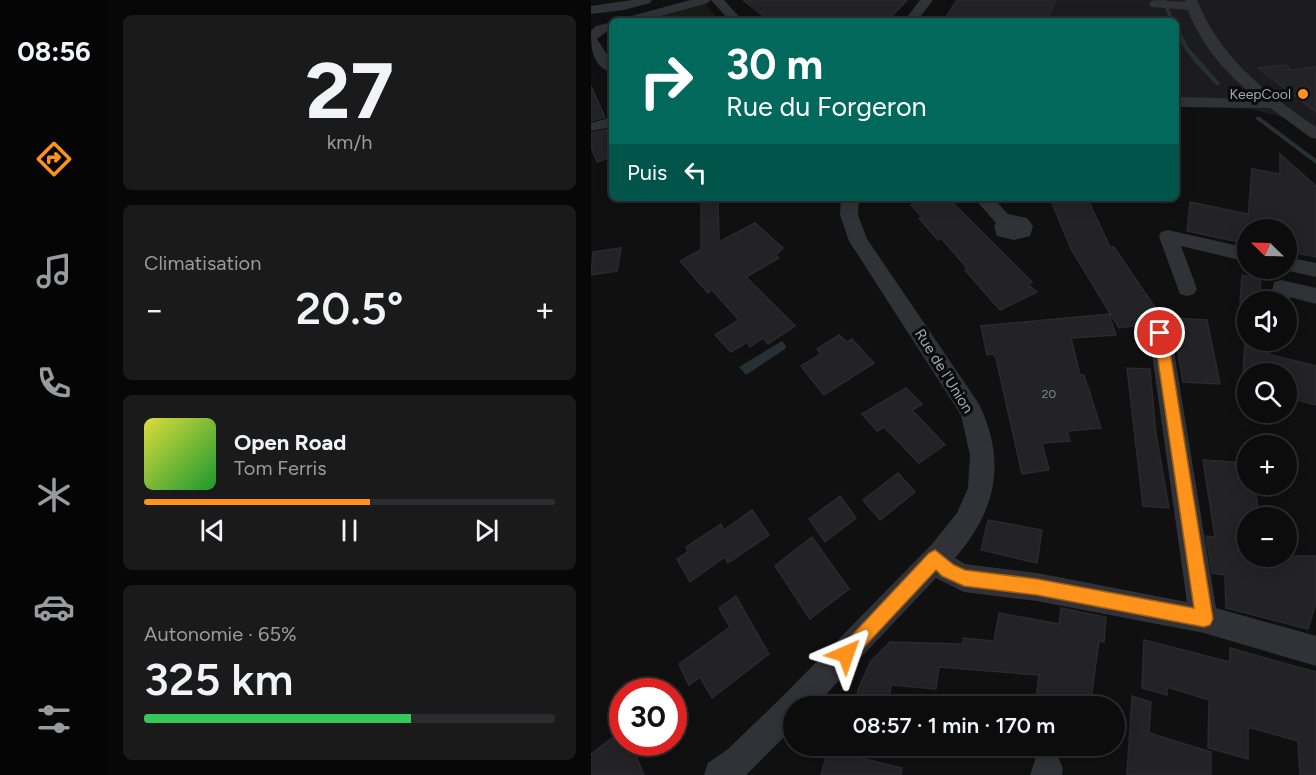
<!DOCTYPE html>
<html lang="fr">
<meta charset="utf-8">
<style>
:root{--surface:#0c0c0d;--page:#1a1a1b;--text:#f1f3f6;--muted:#9a9b9d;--line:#2c2c2e;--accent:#fe931b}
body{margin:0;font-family:Figtree,sans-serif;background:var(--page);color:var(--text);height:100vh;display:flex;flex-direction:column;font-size:22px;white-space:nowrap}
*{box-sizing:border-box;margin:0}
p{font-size:20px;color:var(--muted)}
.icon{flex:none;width:33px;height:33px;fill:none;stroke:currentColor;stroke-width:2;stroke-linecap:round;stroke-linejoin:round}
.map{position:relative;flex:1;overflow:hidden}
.sheet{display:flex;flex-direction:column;gap:15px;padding:15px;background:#070707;width:483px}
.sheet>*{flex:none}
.hud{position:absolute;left:18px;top:18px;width:570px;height:183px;border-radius:9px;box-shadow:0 3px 15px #0003,0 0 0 2px var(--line);background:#00695c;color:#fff;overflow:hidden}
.needle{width:39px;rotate:293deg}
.tools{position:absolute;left:646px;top:219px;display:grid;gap:12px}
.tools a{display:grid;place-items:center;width:60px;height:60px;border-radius:50%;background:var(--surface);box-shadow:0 3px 15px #0003,0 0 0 2px var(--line);font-size:30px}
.speed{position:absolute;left:18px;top:678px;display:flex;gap:12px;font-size:30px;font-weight:700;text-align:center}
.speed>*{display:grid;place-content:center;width:78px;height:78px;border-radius:50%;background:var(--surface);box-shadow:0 3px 15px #0003,0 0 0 2px var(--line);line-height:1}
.speed .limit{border:9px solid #d22;background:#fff;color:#111}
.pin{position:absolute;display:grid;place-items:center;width:51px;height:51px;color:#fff;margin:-26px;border:3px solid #fff;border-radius:50%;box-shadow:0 2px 6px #0007}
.me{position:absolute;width:66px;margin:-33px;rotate:43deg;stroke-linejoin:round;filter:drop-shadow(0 0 4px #0008)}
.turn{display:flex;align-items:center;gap:21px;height:126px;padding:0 18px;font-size:27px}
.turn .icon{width:78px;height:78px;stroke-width:2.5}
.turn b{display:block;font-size:42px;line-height:51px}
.then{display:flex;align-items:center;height:57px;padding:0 18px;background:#0003;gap:12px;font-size:22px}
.big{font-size:45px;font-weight:600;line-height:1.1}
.sheet .widget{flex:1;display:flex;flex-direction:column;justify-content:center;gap:9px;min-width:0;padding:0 21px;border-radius:9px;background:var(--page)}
.sheet .dial{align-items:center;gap:0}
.dial b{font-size:78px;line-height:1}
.song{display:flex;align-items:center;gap:18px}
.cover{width:72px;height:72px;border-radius:9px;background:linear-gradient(135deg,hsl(60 70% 55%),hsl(130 70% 35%))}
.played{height:6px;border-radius:3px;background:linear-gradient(90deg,var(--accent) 55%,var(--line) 55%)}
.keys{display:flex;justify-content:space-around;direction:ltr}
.heat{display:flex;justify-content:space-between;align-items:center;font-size:33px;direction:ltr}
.charge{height:9px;border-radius:4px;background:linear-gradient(90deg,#34c759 65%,var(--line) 0)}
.trip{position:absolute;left:192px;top:696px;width:342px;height:60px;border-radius:30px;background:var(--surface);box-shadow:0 3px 15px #0003,0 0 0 2px var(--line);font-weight:600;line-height:60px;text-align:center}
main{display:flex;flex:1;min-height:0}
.tabs{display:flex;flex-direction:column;width:108px;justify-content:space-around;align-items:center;background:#050505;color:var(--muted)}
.tabs .icon{width:42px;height:42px}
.tabs .on{color:var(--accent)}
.tabs b{font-size:27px;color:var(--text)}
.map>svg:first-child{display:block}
</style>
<main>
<nav class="tabs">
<b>08:56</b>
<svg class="icon on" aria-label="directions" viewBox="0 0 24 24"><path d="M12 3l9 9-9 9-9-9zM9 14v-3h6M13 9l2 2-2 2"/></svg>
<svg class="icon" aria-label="music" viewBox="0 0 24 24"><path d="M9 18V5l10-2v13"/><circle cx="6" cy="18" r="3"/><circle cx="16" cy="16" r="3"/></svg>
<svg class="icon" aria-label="phone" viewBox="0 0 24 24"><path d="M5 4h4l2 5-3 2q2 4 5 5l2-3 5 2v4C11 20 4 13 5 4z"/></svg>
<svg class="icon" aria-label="climate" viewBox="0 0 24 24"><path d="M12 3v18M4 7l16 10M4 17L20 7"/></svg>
<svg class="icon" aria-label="car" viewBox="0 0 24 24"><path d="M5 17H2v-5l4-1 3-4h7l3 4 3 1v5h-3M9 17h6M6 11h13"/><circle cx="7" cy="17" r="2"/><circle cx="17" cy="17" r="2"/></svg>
<svg class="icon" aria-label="filters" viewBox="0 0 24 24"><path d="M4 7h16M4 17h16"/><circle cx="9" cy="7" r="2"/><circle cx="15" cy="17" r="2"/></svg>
</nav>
<section class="sheet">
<div class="widget dial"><b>27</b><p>km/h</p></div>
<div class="widget"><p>Climatisation</p>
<div class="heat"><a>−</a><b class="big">20.5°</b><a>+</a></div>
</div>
<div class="widget">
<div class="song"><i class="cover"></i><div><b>Open Road</b><p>Tom Ferris</p></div></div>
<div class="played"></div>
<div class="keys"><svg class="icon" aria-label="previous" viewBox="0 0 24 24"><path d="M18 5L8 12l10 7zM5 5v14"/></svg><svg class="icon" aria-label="pause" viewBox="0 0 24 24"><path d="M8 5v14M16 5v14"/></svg><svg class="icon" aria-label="next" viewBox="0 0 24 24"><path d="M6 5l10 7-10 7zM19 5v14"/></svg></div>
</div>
<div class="widget"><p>Autonomie · 65%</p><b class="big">325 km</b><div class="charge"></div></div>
</section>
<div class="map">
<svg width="725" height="775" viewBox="0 0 725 775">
<rect width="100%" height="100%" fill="#101011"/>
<!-- built -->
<path fill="#1c1c1e" d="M364,0H725V127L661,109L585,106V21H351Z"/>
<!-- green -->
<path fill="#161c16" d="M113,3L128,19L121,21H47Z"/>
<!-- water -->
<path fill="#263136" d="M191,341L195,346L194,349L155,375L148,367Z"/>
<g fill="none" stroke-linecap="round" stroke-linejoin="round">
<!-- stream -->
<path fill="#263136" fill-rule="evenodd" d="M571,0H575L583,21H579Z
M585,27L587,28L598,48L629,83V85H625C613,71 585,46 585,27Z
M665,117H669L725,159V164L665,119Z"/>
</g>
<!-- building -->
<path fill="#232326" stroke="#2a2a2e" stroke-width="1.5" d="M152,0H316L296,21H179Z
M367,0H465L455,21H353Z
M696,65L700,70L725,67V112L667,68Z
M0,86L14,117L0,121Z
M21,129V157L6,162L0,147V133Z
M689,154L725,186V257L696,251V230H657V244L596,231L599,202L657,214V219L661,169L689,174Z
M110,198H127L128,242L164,223L192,248L185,255L188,258L155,277L204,326L177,344L172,338L159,347L156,342L140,352L124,335L148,320L121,290L117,293L89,261L110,250Z
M335,198H357L441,282L437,284L446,292L409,310L374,270L377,269L350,238L347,240L328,218L331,217L320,205Z
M459,198H493L496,204H499L519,247H523L576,325L568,323L528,328L480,249Z
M30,248L26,271L0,275L2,252Z
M651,275L670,279L668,302H649Z
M518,314L525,335L480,338L489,375H493L510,428L476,431L479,441L451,443L458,470L431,474L405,358L402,354L396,355L390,326Z
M581,318L616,320L629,384L592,382Z
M248,335L256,342L261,339L283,363L233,395L210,366L230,354L226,349Z
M654,340H673V353L725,366V405L696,397V374H652Z
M536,368L559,369L565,434L578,508L552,506Z
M315,388L331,404L321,410L354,445L328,463L293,427L286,431L271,414Z
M612,460L657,463V484H663L669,518H657V556H725V602L717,629L635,608L634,575L621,573L615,536L624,537Z
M307,473L324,492L289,520L272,500Z
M249,496L265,518L234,542L218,519Z
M161,510L178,535L137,563L134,557L99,582L86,559L97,552L95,547L130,524L133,530Z
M397,520L451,530L446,563L390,550Z
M221,537L258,589L219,619L184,566Z
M145,596L178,654L121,698L109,677L98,685L88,664L139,627L128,608Z
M470,608L515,617L513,642L508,641L499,706H444L448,675L348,667L345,689L300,685L297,706H264L267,690L280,661L299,642L372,644V638L403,641L408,613L468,624Z
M553,640L639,662V648L725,672V775H709L707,741L657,727V759L617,748L618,700L576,687V695L551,688Z
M541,696L560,702L558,733L620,752V775H536Z
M32,730V742H39L53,775H0V754Z
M237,750L311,768L310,775H230Z"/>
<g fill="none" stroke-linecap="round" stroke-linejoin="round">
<!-- minor -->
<path fill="#313237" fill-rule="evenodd" d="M41,0H61L59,3L33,10L0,14V6Z
M99,0H119L117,3L52,21H32L33,18Z
M120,0H133L152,21H139Z
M329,0H342L326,21H313Z
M564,0L594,2V0H606C629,58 675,93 725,127V139L719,137L679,108L585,107V97L667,99C637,76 610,46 597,10L560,7L558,4L560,1Z
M21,22V30L15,32L6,39L21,62V72C1,67 0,48 0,31L5,26Z
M21,117V127L0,131V123Z
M250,198H268L267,215L276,239L388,404C416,462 405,511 364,558L374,564L446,573L596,602L558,333L562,327L569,325L576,327L580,333L625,608L725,636V666L613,633L446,601L373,592L345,578L224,706H202V728L155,775H113L117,763L137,749L192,696L341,544L366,513L377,488L379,455L370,415L258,241L249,215Z
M383,198H402L417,214L436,218L442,226L439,236L423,240L406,236L403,226L405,223Z
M577,230L657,248V262L590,246L606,289L603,294L596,296L589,294L568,237L570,232Z
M696,257L725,263V277L689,269L696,268Z
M690,280L725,288V304L699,297L696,308V302H679L683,282Z
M456,752L467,757L472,768L471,775H439L445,757Z"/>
</g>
<!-- route -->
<path fill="#fe931b" stroke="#a56012" stroke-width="1.5" d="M569,327L576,333L622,619L619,625L613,627L446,595L373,586L351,576L345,570L261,660L255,663L249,660L246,654L249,648L338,553L344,550L363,565L374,570L446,579L603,608L563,333Z"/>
<!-- markers -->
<circle fill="#fe931b" stroke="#0b0b0c" stroke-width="2" cx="712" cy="94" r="6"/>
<g text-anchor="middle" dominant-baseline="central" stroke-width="6" stroke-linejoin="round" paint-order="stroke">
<!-- number labels -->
<g font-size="12" fill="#80868f">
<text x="458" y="394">20</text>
</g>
<!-- far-poi labels -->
<g font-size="14" fill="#a0a8b3" stroke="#0b0b0c" text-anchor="end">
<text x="700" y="94">KeepCool</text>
</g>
<!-- street labels -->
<g font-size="15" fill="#a0a8b3" stroke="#0b0b0c">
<text transform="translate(353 371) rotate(58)">Rue de l'Union</text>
</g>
</g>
</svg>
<div class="tools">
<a><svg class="needle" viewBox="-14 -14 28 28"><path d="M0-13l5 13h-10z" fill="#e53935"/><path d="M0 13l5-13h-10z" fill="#9a9b9d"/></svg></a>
<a><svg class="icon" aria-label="sound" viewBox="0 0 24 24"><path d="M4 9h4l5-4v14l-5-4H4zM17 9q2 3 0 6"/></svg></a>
<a><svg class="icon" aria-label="search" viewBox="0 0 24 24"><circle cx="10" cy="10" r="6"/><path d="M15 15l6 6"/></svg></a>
<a>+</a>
<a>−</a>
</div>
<div class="speed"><div class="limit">30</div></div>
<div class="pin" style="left:569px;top:333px;background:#d93025"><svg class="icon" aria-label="arrive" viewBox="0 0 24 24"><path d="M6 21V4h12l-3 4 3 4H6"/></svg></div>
<svg class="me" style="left:255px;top:654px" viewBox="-20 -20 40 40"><path d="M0-17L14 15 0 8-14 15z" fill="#fe931b" stroke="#fff" stroke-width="4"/></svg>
<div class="trip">08:57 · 1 min · 170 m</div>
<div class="hud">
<div class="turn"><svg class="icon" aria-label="right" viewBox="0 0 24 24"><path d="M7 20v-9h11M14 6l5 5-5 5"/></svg><div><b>30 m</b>Rue du Forgeron</div></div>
<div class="then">Puis<svg class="icon" aria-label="left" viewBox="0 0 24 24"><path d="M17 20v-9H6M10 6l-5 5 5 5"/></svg></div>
</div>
</div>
</main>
